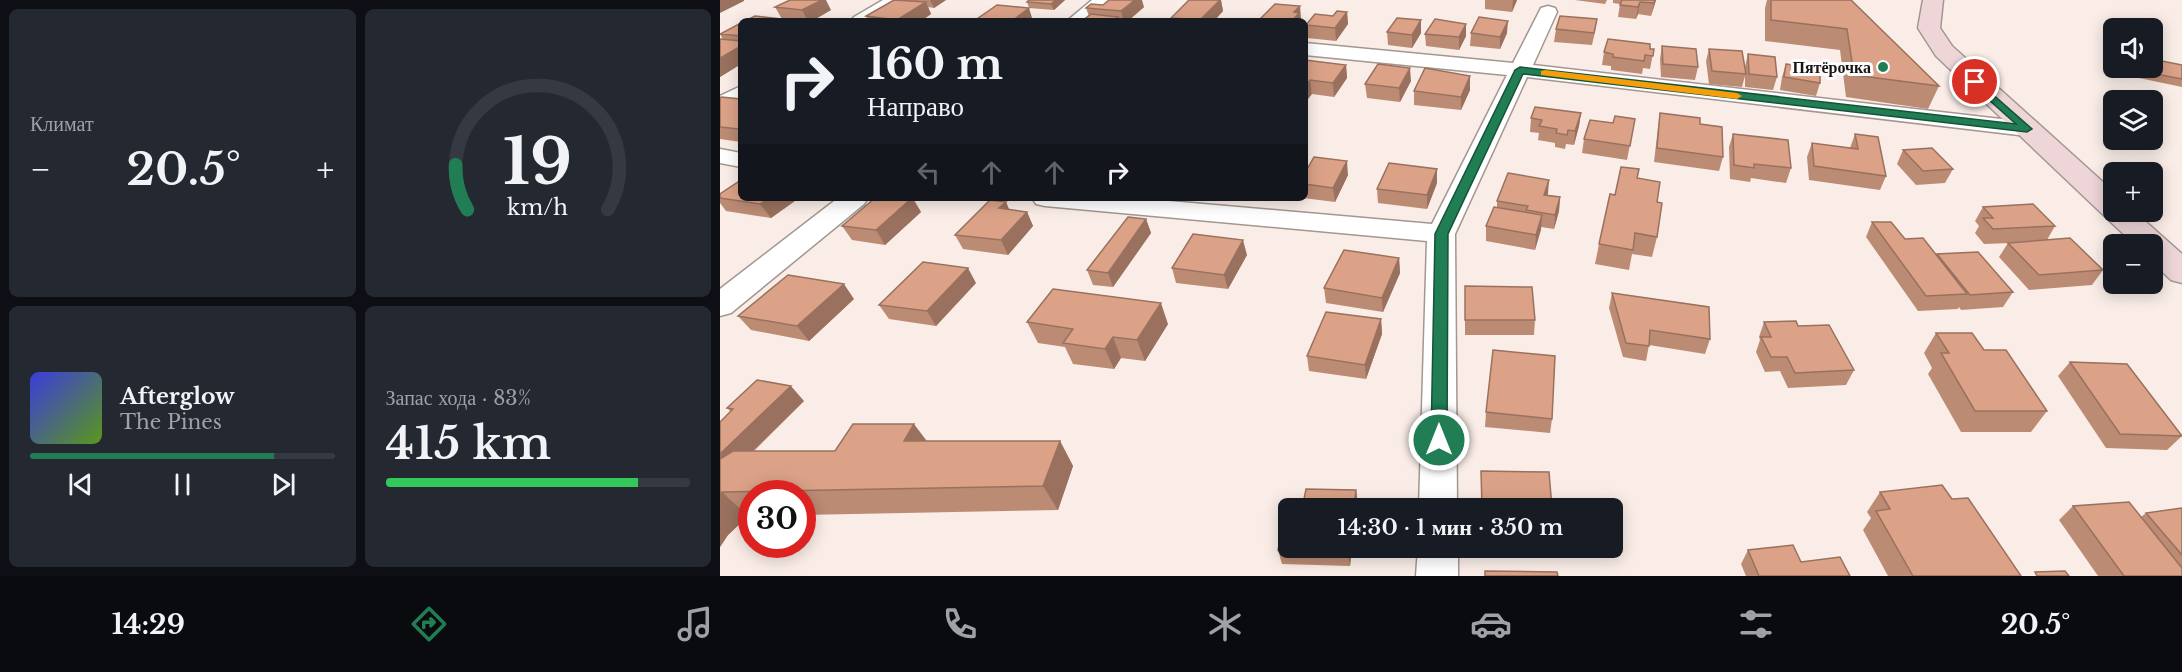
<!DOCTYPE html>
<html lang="ru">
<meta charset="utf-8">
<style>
:root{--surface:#171b24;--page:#242831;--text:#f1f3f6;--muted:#9ea1a6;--line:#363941;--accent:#217e54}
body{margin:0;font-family:"Libre Baskerville",serif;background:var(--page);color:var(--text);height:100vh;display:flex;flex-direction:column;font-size:22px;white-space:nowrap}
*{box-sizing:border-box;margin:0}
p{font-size:20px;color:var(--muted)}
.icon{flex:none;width:33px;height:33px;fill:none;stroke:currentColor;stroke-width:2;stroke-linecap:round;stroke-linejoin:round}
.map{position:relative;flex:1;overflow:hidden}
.details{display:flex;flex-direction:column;gap:9px;padding:9px;background:#0d0f14;width:720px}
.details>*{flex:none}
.hud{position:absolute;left:18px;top:18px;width:570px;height:183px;border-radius:9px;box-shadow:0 3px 15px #0003;background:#171b24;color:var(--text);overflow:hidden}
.fabs{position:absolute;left:1383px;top:18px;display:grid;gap:12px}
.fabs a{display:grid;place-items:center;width:60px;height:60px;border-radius:9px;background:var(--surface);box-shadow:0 3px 15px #0003;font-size:30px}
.speed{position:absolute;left:18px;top:480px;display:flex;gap:12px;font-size:30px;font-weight:700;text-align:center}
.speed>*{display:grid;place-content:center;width:78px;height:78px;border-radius:50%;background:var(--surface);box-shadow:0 3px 15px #0003;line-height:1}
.speed .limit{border:9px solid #d22;background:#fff;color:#111}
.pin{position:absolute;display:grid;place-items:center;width:51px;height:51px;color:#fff;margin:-26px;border:3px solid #fff;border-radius:50%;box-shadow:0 2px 6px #0007}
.me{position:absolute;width:66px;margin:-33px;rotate:0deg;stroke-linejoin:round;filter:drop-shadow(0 0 4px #0008)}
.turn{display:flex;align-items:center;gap:21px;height:126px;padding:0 30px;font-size:27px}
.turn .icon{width:78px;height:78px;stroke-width:2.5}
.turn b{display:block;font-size:42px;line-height:51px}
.lanes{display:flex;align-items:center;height:57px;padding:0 30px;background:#0003;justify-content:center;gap:30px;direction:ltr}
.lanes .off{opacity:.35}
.big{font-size:45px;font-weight:600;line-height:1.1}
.details .tile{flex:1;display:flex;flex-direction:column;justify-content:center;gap:9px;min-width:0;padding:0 21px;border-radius:9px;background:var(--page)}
.details .dial{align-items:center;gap:0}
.dial svg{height:156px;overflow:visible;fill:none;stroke:var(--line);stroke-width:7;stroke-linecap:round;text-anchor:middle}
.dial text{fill:var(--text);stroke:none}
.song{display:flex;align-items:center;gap:18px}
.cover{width:72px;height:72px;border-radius:9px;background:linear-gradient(135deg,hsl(240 70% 55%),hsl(90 70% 35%))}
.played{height:6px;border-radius:3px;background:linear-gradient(90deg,var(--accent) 80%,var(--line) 80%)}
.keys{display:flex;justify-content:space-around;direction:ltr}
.heat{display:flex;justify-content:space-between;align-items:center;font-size:33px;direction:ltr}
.charge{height:9px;border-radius:4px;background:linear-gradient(90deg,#34c759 83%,var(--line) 0)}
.details .tiles{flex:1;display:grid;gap:9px;grid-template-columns:repeat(2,1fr)}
.trip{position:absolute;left:558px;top:498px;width:345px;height:60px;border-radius:9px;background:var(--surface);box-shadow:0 3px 15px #0003;font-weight:600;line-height:60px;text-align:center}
.tabs{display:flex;height:96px;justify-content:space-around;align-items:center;background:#090b0e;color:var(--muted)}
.tabs .icon{width:42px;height:42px}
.tabs .current{color:var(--accent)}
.tabs b{font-size:27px;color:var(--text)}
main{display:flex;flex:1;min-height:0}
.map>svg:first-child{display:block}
</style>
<main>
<section class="details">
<div class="tiles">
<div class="tile"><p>Климат</p>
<div class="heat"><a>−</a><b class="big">20.5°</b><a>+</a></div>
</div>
<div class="tile dial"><svg viewBox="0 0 100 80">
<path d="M14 69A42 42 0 1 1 86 69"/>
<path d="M14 69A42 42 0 0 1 8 46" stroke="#217e54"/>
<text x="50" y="56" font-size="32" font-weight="700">19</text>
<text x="50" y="72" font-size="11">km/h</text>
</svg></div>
<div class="tile">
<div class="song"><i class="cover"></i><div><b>Afterglow</b><p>The Pines</p></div></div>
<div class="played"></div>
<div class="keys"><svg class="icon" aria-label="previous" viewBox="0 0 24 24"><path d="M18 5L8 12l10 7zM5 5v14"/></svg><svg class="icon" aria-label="pause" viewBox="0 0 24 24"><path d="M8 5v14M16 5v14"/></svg><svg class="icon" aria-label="next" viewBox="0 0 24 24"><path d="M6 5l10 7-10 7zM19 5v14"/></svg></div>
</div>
<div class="tile"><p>Запас хода · 83%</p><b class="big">415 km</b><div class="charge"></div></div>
</div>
</section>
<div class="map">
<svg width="1462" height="576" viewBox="0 0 1462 576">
<rect width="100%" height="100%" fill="#faede7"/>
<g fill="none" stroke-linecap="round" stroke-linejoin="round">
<!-- minor casing -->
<g stroke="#a39791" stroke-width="3">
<path id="minor" d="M163,0H185L155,21H131L134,17Z
M372,0H392L369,21H347Z
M828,6L835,8L837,12L813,65L1307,122L1315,124L1319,129L1315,134L1307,136L807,77L735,234L737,508H699L707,241L325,206L316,204L312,198H414L712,224L787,75L585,55V43L793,63L819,12L821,8Z
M21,86V102L0,112V96Z
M0,149L21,153V167L0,163Z
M118,198H148L144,204L11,313L0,316V289Z
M698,548H738V576H696Z"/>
</g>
<!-- secondary casing -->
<g stroke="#a39791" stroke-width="3">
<path id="secondary" d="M1203,0H1223L1220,28L1232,46L1394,192V212H1415L1462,254V283L1451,280L1432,262V244H1414L1216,56L1198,28Z"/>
</g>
<!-- minor -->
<use href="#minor" fill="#fff" fill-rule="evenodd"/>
<!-- secondary -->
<use href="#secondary" fill="#edd5d8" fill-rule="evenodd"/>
</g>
<!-- wall -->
<path fill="#bc8b74" d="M174,0H226L214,8L208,7L211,14L201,21H148L146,16Z
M345,0L334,10L309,8L307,2Z
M469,0H501L503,11L494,21H452L451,18Z
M765,0H797L792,12L765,9Z
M855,0H887L885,4Z
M893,0H936L931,16L918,14L916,19L898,17L900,4L893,3Z
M1047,0H1131L1219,86L1208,109L1126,97L1120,50L1045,41V8Z
M55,7L111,10L92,21H25L62,19Z
M424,7L408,21H362L369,16L366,8Z
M627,12L628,24L616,41L587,38L586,25Z
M877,19L875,32L872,45L834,42L836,29Z
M21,23V64L0,77L3,40L0,34Z
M746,24V36L739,50L706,46L705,34Z
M667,32L701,33L692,48L668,45Z
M751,33H787L780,49L750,46Z
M942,46L978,67L975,80L941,77L940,59Z
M930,49H934L930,69L923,68L922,74L891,70V66L882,65L884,52Z
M989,49L1025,67L1028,54L1057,77L1053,90L1025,87V76L1022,87L989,84L986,61Z
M585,60L626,65L627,78L614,97L592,94Z
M1066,64L1100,83L1096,96L1060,90L1062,77Z
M1462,65V87L1400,74L1399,68H1432Z
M750,76V90L741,110L694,105V91Z
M691,81L680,102L647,98L645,84Z
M0,98L21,99V142L0,139Z
M861,113L859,126L854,145L846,144L845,149L835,147V143L818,140L819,133L810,132L811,118Z
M940,113L980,124L1003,157L999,171L934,162L938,127Z
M915,119L907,160L862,153L864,139L893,123Z
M1013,134L1071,168L1066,183L1031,178L1030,182L1010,179L1009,147Z
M1135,134L1166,176L1160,190L1089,180L1087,157L1092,143L1130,148Z
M1183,150L1233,169L1225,183L1196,185L1177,164Z
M585,173L628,175L615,202L583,198H585Z
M917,178L937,202V237L932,257L912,254L909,270L875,264L879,244L895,195Z
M717,183L707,209L658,203L657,189Z
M0,194L21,198H79L51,218L6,211L0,203Z
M827,195L840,197L839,211L834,229L821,227L815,250L766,241V226L777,208V201Z
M155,198H193L201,212L165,245L132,240L122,226Z
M286,202L289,210L307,212L313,226L288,255L243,249L235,235Z
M1263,207L1335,226L1327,240L1383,270L1372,285L1309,290L1279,257L1288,243H1291L1264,244L1255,233L1259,226L1255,221Z
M426,219L431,233L393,287L373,285L367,270Z
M1152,222L1216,256L1217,254L1293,292L1283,307L1241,310L1239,307L1238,309L1198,311L1146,237Z
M527,255L508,289L456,283L452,268Z
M679,258L680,273L663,312L606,303L604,288Z
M256,283L216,326L169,319L159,305Z
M745,286L815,320L814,335H745Z
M892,293L990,339L985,354L929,345L926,361L903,357L889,308Z
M134,299L89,341L31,330L18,316Z
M661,319L662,334L646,379L589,371L587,356Z
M307,322L448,324L425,361L401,358L394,369L353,364L345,347L318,343Z
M1044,322L1078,326L1134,370L1126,385L1068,388L1060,371L1045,372L1036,352L1040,340L1039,337Z
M1216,333L1264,350L1327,411L1311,432H1241L1208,374L1212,368L1204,353Z
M1350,362L1462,436L1447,450L1386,448L1338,376Z
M84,401L34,451H115L207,441H340L353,466L338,510L82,515V494H32V516H28L8,535L0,547V422L11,412L7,408Z
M766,412L832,419L830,433L765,427Z
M586,489L636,490L638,505V508H568V548H632L630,566L562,564L558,550L568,503L583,504Z
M1160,492L1232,499L1301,576H1168L1143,530L1151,518L1147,512Z
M1353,506L1421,517L1426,513L1462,508V576H1378L1339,520Z
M1028,550L1081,562L1130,576H1026L1021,564Z"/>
<!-- shaded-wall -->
<path fill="#99715e" d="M0,0H24V1L0,13Z
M102,0H106L111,10L92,21H88L82,10Z
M210,0H226L214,8Z
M336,0H345L334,10L331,4Z
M415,0H422L424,7L408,21H404L401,11Z
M500,0H501L503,11L494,21H480Z
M793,0H797L792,12Z
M935,0H936L931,16L934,3Z
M206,2L211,14L201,21H178L177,20Z
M920,2L918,14L916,19L918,7Z
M580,6L581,19L580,21H572L574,12Z
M309,8L313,21H292Z
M627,12L628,24L616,41L615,28Z
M701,20V33L692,48V35Z
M788,21L787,33L780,49V37Z
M746,24V36L739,50V37Z
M21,46V64L0,77V58Z
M626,65L627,78L614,97L613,83Z
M690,68L691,81L680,102L679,88Z
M750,76V90L741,110V97Z
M590,80L592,94L585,103V87Z
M861,113L859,126L854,145L855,131Z
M627,161L628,175L615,202L613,188Z
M717,169V183L707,209V195Z
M829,180L828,194L823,209L824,195Z
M840,197L839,211L834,229L835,215Z
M49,198H79L51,218L40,204Z
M192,198L201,212L165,245L156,230Z
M286,202L292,216L279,208Z
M307,212L313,226L288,255L281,240Z
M822,215L821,230L815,250L816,235Z
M426,219L431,233L393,287L388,273Z
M523,240L527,255L508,289L504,275Z
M679,258L680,273L663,312L662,298Z
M248,268L256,283L216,326L207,311Z
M124,284L134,299L89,341L77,326Z
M441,303L448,324L425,361L417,340Z
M661,319L662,334L646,379L645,365Z
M393,337L401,358L394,369L385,349Z
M71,386L84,401L8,475L0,468V454Z
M194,424L212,448L184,441Z
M340,441L353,466L338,510L323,486Z
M636,490L638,505V508H634Z
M2,492L28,516L8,535L0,547V493Z
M628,548H632L630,566L628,553Z"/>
<!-- building -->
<path fill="#dba287" stroke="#99715e" stroke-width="1.5" d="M70,0H102L82,10L55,7Z
M174,0L206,2L177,20L146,16Z
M309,0H336L331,4L307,2Z
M389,0H415L401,11L366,8L371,4L383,5Z
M469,0H500L480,20L451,18Z
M902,0H935L934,3L920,2L918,7L900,5Z
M1051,0H1131L1219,86L1134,75L1127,29L1051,20Z
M555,4L580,6L574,12L579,13L572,21H538Z
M277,5L309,8L292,21H254Z
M617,11L627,12L615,28L586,25L595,14L613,16Z
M371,14L398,17L393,21H362Z
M35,16L69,20L67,21H25Z
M840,16L877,19L874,33L836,29Z
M759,17L788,21L780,37L751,33Z
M677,18L701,20L692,35L667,32Z
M715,19L746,24L739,37L705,34Z
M21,23V36L0,34Z
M0,39L21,41V46L0,58Z
M888,39L930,44V49H934L933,56L925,55L924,61L893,57V54L884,52Z
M942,46L976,49L978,67L943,64Z
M989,49L1022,51L1026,74L992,71Z
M1028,54L1055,57L1057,77L1029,74Z
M1432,59L1462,65V79L1406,68H1432Z
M585,60L626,65L613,83L590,80L585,87Z
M658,64L690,68L679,88L645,84Z
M1066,64L1100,69V83L1064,77Z
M705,68L750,76L741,97L694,91Z
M1,97L21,99V128L19,129L0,127V98Z
M815,107L861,113L855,131L848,130L847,135L836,133L837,129L819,126L822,120L811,118Z
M940,113L980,118V124L1002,127L1003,157L937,148Z
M895,116L915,119L910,146L864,139L870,120L893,123Z
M1013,134L1068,140L1071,168L1034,164V168L1014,165Z
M1135,134L1158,137L1166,176L1094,166L1092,143L1138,149Z
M1212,148L1233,169L1203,171L1183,150Z
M594,157L627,161L613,188L585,184V173Z
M669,163L717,169L707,195L657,189Z
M901,167L919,169L917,178L940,182L937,202L942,203L937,237L915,233L913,250L879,244L890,194L895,195Z
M788,173L829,180L824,195L840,197L835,215L806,210L808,206L777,201Z
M21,180V198H49L40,204L0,198V194Z
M155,198H192L156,230L122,226Z
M270,200L286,202L279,208L307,212L281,240L235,235Z
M1313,204L1335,226L1273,229L1263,218H1273L1263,207Z
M774,207L822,215L816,235L766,226Z
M408,217L426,219L388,273L367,270Z
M1152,222H1171L1185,239L1203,238L1247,294L1206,296Z
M473,234L523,240L504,275L452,268Z
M1350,238L1383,270L1319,275L1288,243Z
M624,250L679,258L662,298L604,288Z
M1258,252L1293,292L1250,295L1217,254Z
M203,262L248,268L207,311L159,305Z
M68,275L124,284L77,326L18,316Z
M745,286L812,287L815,320H745Z
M333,289L441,303L417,340L393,337L385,349L343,343L353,329L307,322Z
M892,293L989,307L990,339L930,330L929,346L906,343Z
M606,312L661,319L645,365L587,356Z
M1076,321L1078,326L1109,325L1134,370L1075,373L1067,357H1051L1041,337H1051L1044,322Z
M1216,333H1252L1264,350H1286L1327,411H1255L1221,353H1229Z
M773,350L835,356L832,419L766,412Z
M1350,362L1407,364L1462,436L1400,434Z
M37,380L71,386L0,454V422L13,409L7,408Z
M133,424H194L184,441H340L323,486L2,492L0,493V459L13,451H115Z
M761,471L829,472L832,508H762Z
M1222,485L1232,499L1248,498L1301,576H1193L1156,511L1170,509L1160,492Z
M586,489L636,490L634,508H568V548H628V553L558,550L568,503L583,504Z
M1409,502L1462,568V576H1404L1353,506Z
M1462,508V555L1426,513Z
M1073,545L1081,562L1120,557L1130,576H1039L1028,550Z
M765,571L837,572L838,576H765Z
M1345,571L1349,576H1317L1315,572Z"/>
<!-- route -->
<path fill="#217e54" stroke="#155237" stroke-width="1.5" d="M800,67L1296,124L1251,84L1250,82L1255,79L1312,129L1307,132L803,74L728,234L727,440L725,445L719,447L713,445L711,440L715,234L795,70Z"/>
<!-- slow -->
<path fill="#f59e0b" d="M825,70L1017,93L1022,96L1017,99L821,75V71Z"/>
<!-- markers -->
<circle fill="#217e54" stroke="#fdfdfd" stroke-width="2" cx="1163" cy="67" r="6"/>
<g text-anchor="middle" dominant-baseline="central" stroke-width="6" stroke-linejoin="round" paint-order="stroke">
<!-- far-poi labels -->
<g font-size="16" font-weight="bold" fill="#191513" stroke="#fdfdfd" text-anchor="end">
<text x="1151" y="67">Пятёрочка</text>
</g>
</g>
</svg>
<div class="fabs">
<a><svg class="icon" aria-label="sound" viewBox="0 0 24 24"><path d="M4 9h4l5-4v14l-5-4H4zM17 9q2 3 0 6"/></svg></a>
<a><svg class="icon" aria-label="layers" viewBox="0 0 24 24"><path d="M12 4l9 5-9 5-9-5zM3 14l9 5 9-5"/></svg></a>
<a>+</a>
<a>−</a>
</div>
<div class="speed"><div class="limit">30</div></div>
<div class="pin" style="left:1255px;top:82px;background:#d93025"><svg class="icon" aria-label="arrive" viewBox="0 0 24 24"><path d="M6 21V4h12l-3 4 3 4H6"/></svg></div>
<svg class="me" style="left:719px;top:440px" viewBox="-20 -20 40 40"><circle r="17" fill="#217e54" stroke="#fff" stroke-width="3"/><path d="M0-11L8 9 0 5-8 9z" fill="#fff"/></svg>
<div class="trip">14:30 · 1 мин · 350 m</div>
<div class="hud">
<div class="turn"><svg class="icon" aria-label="right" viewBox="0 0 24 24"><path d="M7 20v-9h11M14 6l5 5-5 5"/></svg><div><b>160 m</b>Направо</div></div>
<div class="lanes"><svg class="icon off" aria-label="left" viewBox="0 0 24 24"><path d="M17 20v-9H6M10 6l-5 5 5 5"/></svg><svg class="icon off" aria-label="ahead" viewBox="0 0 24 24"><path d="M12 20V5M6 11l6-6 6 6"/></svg><svg class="icon off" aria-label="ahead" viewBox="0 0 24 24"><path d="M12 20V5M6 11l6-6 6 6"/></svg><svg class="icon" aria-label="right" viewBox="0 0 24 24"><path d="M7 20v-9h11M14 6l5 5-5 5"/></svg></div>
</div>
</div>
</main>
<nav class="tabs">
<b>14:29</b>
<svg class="icon current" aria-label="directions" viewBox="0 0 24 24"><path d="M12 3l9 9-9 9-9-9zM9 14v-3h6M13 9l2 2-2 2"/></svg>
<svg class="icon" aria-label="music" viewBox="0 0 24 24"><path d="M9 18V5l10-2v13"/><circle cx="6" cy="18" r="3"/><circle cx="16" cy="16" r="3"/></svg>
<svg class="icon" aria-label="phone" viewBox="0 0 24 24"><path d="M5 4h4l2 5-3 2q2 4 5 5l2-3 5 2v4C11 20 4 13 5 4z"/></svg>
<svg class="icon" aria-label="climate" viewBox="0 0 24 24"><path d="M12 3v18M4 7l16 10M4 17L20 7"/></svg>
<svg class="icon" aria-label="car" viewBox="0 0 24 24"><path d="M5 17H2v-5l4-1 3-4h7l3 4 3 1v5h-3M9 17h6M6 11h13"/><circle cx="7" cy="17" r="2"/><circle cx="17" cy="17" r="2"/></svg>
<svg class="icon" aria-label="filters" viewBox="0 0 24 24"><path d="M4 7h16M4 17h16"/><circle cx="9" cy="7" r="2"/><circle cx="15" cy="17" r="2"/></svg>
<b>20.5°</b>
</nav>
